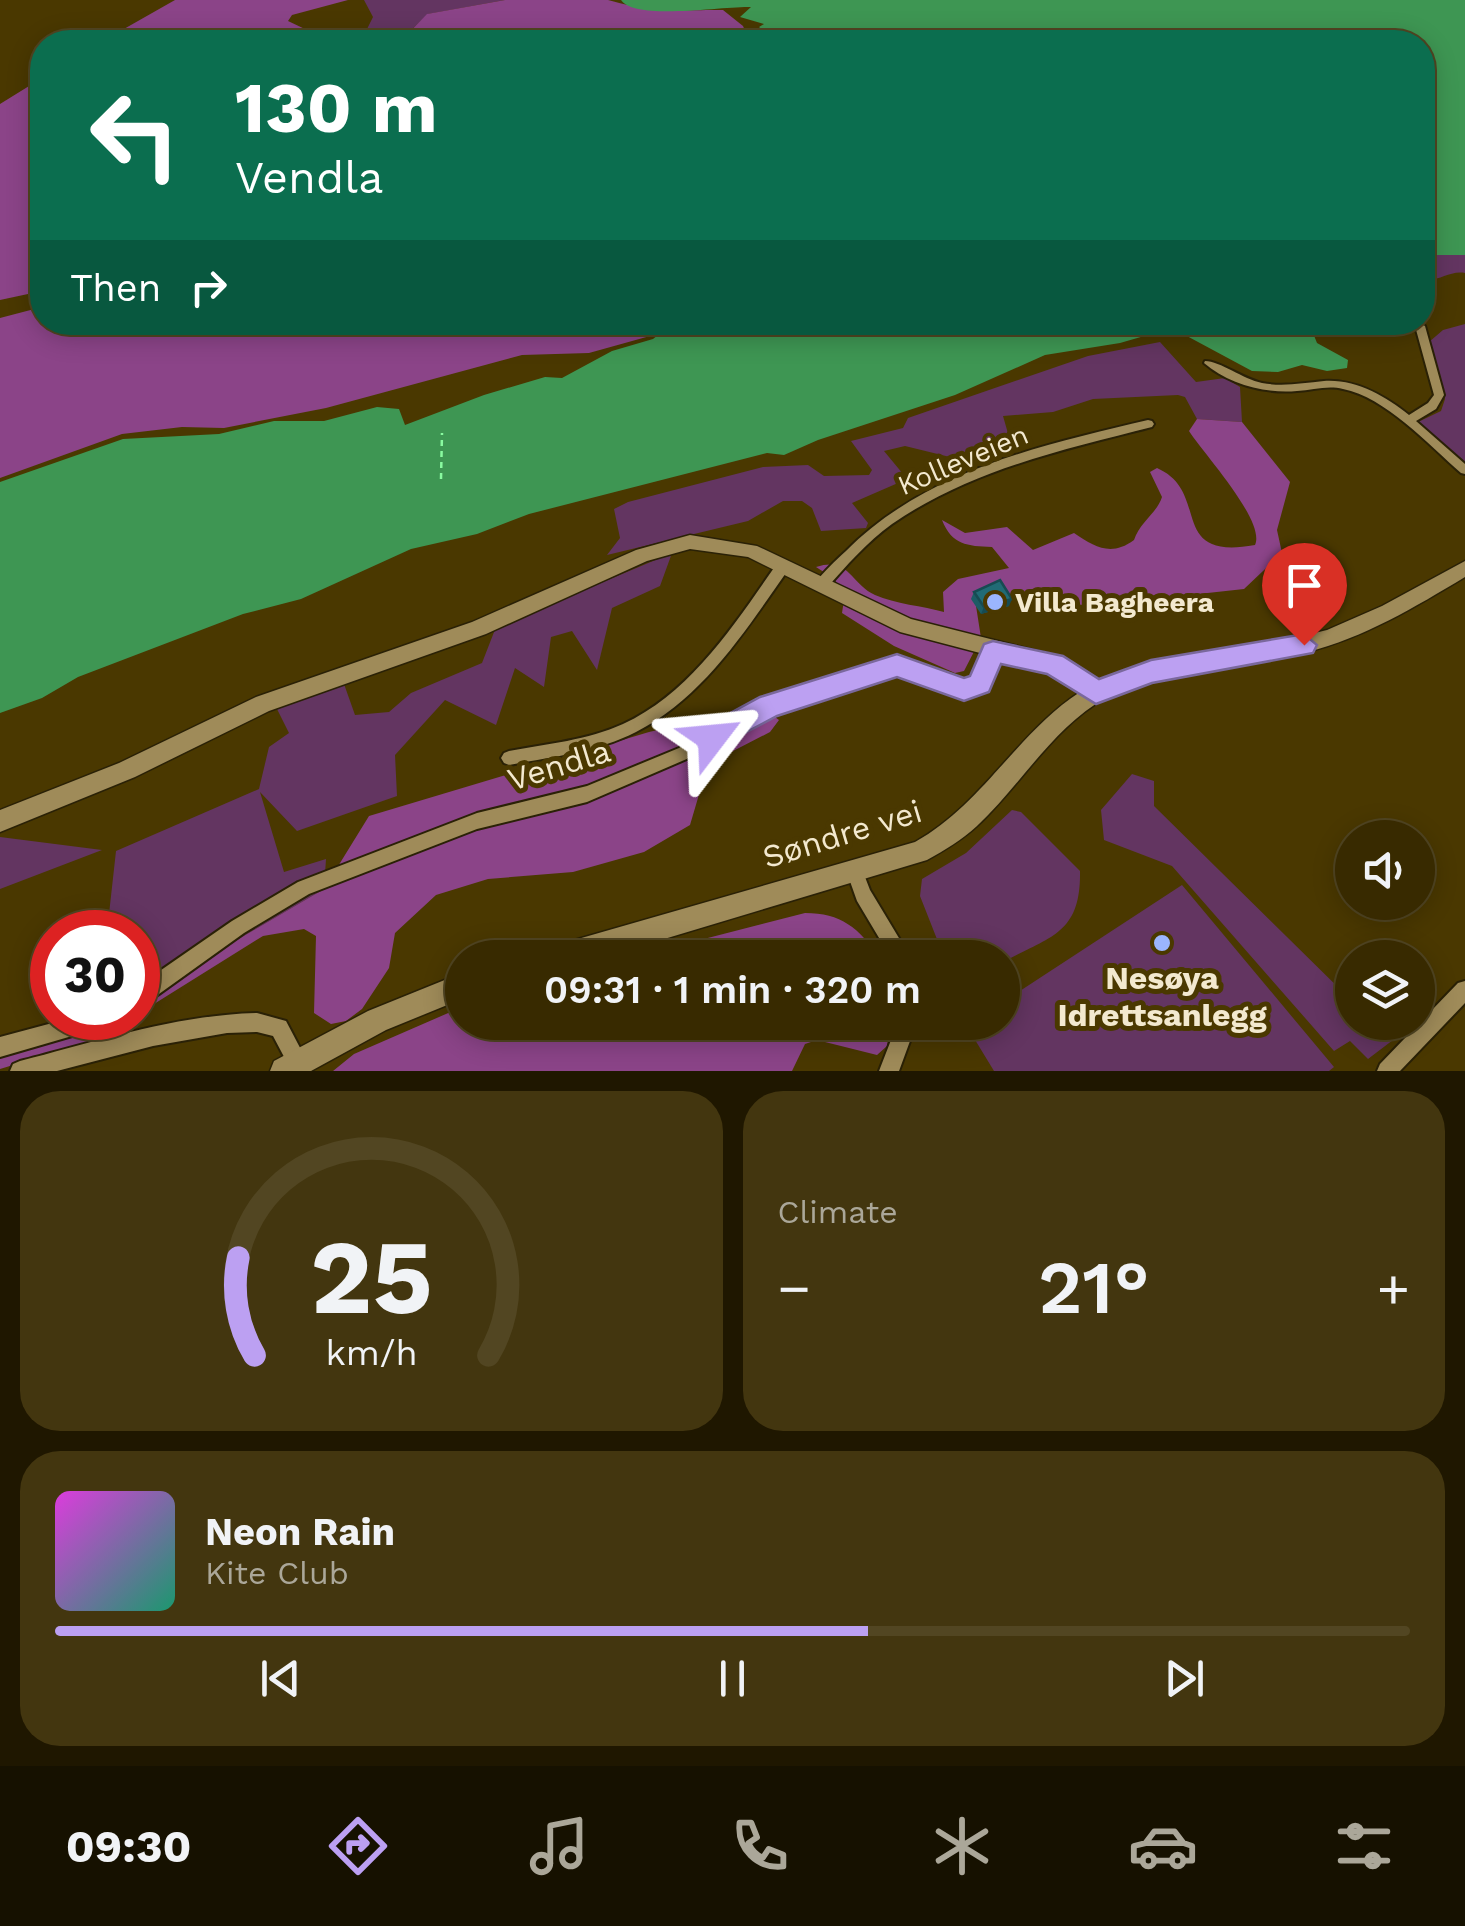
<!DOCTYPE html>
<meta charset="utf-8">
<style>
:root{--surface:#382a00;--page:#43360f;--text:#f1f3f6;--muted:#aba799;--line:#524622;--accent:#bca0f2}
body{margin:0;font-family:"Work Sans",sans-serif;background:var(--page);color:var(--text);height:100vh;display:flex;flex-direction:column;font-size:38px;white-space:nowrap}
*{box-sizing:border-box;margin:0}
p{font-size:32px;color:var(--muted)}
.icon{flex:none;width:55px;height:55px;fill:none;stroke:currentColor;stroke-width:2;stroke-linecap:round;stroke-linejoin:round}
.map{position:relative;height:1071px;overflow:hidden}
.panel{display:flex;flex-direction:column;gap:20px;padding:20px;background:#1f1700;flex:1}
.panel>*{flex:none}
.hud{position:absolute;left:30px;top:30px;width:1405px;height:305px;border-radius:40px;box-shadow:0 5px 25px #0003,0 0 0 2px var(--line);background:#0b6e4f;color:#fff;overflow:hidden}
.fabs{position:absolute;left:1335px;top:820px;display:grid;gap:20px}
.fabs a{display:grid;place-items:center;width:100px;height:100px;border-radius:50%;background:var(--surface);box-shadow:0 5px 25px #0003,0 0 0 2px var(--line);font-size:50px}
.speed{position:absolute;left:30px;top:910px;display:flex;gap:20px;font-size:50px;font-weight:700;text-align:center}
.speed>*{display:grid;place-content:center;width:130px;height:130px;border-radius:50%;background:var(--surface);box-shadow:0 5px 25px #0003,0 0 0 2px var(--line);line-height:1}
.speed .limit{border:15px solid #d22;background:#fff;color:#111}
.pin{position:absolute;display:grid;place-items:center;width:85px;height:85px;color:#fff;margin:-102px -42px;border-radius:50% 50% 50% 0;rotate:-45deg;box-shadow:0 0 10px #0007}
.pin .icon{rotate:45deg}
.me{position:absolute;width:110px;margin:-55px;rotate:61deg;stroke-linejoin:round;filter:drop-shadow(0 0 8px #0008)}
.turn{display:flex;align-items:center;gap:35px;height:210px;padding:0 40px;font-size:45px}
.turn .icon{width:130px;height:130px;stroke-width:2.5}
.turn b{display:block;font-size:70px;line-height:85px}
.then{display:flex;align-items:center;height:95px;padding:0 40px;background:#0003;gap:20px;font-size:38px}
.big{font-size:75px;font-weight:600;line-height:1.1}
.panel .widget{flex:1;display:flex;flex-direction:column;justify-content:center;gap:15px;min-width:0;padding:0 35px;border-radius:40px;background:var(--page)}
.panel .dial{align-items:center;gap:0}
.dial svg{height:260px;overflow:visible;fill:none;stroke:var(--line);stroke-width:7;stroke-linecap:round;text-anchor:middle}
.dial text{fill:var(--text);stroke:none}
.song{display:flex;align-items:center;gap:30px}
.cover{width:120px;height:120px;border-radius:15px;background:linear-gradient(135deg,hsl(300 70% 55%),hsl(160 70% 35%))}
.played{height:10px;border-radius:5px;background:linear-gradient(90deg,var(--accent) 60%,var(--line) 60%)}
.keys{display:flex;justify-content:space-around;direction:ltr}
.heat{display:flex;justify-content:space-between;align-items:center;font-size:55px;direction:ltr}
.panel .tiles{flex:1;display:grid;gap:20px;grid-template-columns:1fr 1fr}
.widget:last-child{grid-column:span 2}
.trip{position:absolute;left:445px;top:940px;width:575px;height:100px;border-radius:50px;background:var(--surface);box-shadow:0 5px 25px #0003,0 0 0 2px var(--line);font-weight:600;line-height:100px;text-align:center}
.tabs{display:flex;height:160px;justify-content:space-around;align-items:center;background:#161100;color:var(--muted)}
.tabs .icon{width:70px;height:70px}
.tabs .selected{color:var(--accent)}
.tabs b{font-size:45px;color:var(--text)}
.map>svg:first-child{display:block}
</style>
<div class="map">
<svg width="1465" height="1071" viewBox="0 0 1465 1071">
<rect width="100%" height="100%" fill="#4a3800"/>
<!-- green -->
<path fill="#633561" d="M364,0H505L428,14L406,35H396L401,30L367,29L373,17Z
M1422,255H1465V273C1449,270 1438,283 1423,279Z
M1465,324V466L1418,422L1441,411L1445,399L1429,342L1443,330Z
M1160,342L1196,382L1225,378L1240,387L1242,422L1197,419L1185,397L1178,395L1093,399L1053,412L1003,416L1011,444L1003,450L954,458L905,446L884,451L903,474L898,483L852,503L868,523L866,528L821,531L812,508L802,501H783L748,521L607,555L620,538L614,509L628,502L763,467L808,465L824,476L869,475L872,470L851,441L903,428L908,418L1088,356Z
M672,553L660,586L612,608L597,670L572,631L551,637L544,687L515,668L496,725L445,700L395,755L397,796L297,831L260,792L284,872L326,859L324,889L138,998V932H107L116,851L259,789L269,747L289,733L276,707L344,684L355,715L389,712L411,693L482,663L496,627Z
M1132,774L1154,781V806L1352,1001V1022L1374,1023L1393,1040L1368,1059L1350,1041L1334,1051L1172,866L1104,840L1101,810Z
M1012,810L1021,812L1080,871C1081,934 1051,936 1003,962L1002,958L944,957L920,896L922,879L966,853Z
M0,837L102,850L0,889Z
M1182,885L1334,1067L1329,1071H994L966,1025L1002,1022L1003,1002Z"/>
<!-- forest -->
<path fill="#8b4488" d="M175,0H348L292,15L288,21L307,30L294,42H101Z
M505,0C532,0 583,0 608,0C654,13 672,10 723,10L743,26L746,33L705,42H400L427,14Z
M42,78V291L0,300V104Z
M42,307V322L666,323L650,336L589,353L522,355L326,408L224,428L182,427L122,434L0,478V318Z
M1197,419L1242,422L1290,482L1277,530L1282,553L1244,589L1162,598L1122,611L1005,593H974L981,638L964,671L955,673L894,646L842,613L845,593L833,578L816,567C849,556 850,583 875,595C895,604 923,606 944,612L943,592L958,579L1009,568L992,547C967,546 952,545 942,520L965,533L1007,527L1033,550L1074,533C1095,547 1111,557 1134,540C1140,522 1157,513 1162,497L1150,472L1157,468C1212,492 1166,561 1255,545C1266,521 1203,453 1189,431Z
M757,704L779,720L770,732L708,764L690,825L644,852L573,872L488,879L436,895L395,933L389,968L362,1009L346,1021L331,1024L314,1013L316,936L304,929L263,936L138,1014V998L324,889L369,816L649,732L680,725L702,727Z
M805,913C841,913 859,928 879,957H634Z
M462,1007V1022L890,1024L887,1046L877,1055L817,1040L805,1044L792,1071H333L354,1054Z
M103,1018H133L105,1037L0,1069V1056Z"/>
<!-- water -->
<path fill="#3e9653" d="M621,0H1465V255H1423L1422,42H727L765,32L759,27L764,24L740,17L751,7C722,6 635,21 621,0Z
M673,323H1309L1317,343L1348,360L1347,368L1327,371L1302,365L1278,372L1252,371L1172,328L1120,343L1045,355L955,395L818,440L784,455L767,453L529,514L477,534L411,549L301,599L243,614L78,677L42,698L0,713V482L123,439L219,434L274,421H324L377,407L399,409L405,425L484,395L545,377L562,378L612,351L653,339Z"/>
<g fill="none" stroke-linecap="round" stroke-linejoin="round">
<!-- ferry -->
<path stroke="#89faa0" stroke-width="2.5" stroke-dasharray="6 5" stroke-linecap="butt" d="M441,479L442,433"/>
<!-- minor casing -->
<g stroke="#2a2106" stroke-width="4">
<path id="minor" d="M1420,323L1425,326L1444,395L1436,409L1416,421L1465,464V474L1461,473C1429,445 1385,397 1343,389C1328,385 1313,390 1297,391C1265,394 1228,384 1204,363L1205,361C1220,361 1243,379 1262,383C1283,387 1303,383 1324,381C1356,379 1385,396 1409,415L1428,403L1434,395L1415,326Z
M1148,420L1152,421L1154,424L1152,427C1062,450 970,470 892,524C867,542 846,566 826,589H816L814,585C823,572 835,561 846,551C925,471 1042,445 1148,420Z
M783,561L788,562L789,566L788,570C746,630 703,698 636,732C597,752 551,757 509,765L504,763L501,758L504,753L509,751C547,744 588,740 623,724C692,692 736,622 778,562Z
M993,645L998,647L1000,651L992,677L977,693L961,695L950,693L909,675L889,673L773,711L689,758L587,802L477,829L309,894L244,933L145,1004L138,1006V986L232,921L298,882L477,813L587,786L679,748L764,701L889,661C919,659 940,683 969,682L981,670L988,647Z
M854,862L860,864L870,890L911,958H891L857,901L846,870L848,864Z
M1465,981V1003L1400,1071H1377L1380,1064L1458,983Z
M257,1013L286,1021L308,1063L305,1070H291L273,1036L257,1032L227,1033L153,1046L57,1071H10L13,1064L20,1061C98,1041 176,1015 257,1013Z
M71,1018H112L110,1025L103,1027L0,1057V1037Z
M898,1022H917L899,1071H879Z"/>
</g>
<!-- tertiary casing -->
<g stroke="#2a2106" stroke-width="3">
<path id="tertiary" d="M690,535L757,546L911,619L1054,655L1097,682L1149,663L1282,641L1327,630L1382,606L1465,561V577C1415,607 1364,638 1307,652C1242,669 1166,663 1107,697C1052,728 1022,784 977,826C962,840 945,850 927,860L601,958H545L548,949L557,945L915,842C983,804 1016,734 1080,692L1049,671L900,632L748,557L690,549L647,561L486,634L269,711L135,777L0,832V810L119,763L256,697L472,622L636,550Z
M462,973V999L386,1030L311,1071H270L274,1061L368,1011Z"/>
</g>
<!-- minor -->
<use href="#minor" fill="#9f8b59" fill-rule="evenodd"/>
<!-- tertiary -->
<use href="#tertiary" fill="#9f8b59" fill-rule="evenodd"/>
</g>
<!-- wall -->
<path fill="#1c5c65" d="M974,592L1009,606L981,614L971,599Z"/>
<!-- shaded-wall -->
<path fill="#174b52" d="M1012,599L1009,606L981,614L984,607Z"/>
<!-- building -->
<path fill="#216b75" stroke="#174b52" stroke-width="2.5" d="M1000,580L1012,599L984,607L974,592Z"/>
<!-- route -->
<path fill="#bca0f2" stroke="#7a689d" stroke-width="2.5" d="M1304,634L1317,645L1313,653L1152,683L1096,704L1047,674L1001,664L989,692L964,701L897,677L777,716L712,750L703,747L699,738L703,728L760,697L897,654L964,678L970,676L984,644L993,641L1063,656L1099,679L1151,660Z"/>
<!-- markers -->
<g fill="#9bb5fd" stroke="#4a3800" stroke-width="4">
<circle cx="995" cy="602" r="10"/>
<circle cx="1162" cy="943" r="10"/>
</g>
<g text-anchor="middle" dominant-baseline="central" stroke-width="10" stroke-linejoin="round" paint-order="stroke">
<!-- street labels -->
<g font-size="28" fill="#f3e9cf" stroke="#4a3800">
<text transform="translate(963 460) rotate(-23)">Kolleveien</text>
</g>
<!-- poi labels -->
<g font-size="28" font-weight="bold" fill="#f3e9cf" stroke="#4a3800" text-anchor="start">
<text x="1015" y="602">Villa Bagheera</text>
</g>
<!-- near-street labels -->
<g font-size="32" fill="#f3e9cf" stroke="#4a3800">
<text transform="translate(559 765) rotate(-17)">Vendla</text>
<text transform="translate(842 834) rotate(-17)">Søndre vei</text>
</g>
<!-- near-poi labels -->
<g font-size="32" font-weight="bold" fill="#f3e9cf" stroke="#4a3800">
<text x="1162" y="978">Nesøya<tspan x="1162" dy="37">Idrettsanlegg</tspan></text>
</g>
</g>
</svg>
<div class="fabs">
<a><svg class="icon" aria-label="sound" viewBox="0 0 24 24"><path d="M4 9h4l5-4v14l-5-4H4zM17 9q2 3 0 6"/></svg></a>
<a><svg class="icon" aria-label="layers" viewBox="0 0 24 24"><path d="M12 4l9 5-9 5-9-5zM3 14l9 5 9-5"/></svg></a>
</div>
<div class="speed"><div class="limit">30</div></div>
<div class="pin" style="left:1304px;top:645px;background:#d93025"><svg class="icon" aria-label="arrive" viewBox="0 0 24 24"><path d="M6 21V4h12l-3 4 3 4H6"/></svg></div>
<svg class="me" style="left:712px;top:738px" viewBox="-20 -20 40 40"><path d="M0-17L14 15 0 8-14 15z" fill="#bca0f2" stroke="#fff" stroke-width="4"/></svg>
<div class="trip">09:31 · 1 min · 320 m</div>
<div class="hud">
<div class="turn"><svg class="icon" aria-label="left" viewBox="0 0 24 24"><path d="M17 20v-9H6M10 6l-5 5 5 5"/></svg><div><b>130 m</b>Vendla</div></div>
<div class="then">Then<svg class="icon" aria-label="right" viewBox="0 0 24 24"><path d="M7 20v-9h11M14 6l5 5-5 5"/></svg></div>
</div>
</div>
<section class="panel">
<div class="tiles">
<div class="widget dial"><svg viewBox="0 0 100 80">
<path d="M14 69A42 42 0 1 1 86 69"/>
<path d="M14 69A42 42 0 0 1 9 39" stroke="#bca0f2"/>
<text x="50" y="56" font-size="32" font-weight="700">25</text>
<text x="50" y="72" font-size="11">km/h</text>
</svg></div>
<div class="widget"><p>Climate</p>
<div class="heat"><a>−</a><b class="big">21°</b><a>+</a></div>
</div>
<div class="widget">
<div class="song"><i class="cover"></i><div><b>Neon Rain</b><p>Kite Club</p></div></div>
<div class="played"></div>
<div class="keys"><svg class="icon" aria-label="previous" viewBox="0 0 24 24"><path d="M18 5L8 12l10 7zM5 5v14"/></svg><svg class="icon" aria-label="pause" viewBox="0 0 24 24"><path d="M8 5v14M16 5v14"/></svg><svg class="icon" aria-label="next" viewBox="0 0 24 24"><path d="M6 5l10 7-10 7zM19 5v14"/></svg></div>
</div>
</div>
</section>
<nav class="tabs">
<b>09:30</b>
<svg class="icon selected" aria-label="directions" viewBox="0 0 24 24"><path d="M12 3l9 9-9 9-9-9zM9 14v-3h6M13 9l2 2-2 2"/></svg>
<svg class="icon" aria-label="music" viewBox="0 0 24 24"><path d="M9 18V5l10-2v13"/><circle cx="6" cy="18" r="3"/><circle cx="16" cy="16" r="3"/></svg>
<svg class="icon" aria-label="phone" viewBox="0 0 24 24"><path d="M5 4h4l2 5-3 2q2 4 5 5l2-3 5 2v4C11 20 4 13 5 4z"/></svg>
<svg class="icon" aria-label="climate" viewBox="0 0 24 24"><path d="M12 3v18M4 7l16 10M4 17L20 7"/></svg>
<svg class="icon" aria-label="car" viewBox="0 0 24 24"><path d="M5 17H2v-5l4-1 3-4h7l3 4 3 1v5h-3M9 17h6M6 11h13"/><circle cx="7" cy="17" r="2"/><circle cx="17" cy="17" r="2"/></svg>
<svg class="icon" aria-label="filters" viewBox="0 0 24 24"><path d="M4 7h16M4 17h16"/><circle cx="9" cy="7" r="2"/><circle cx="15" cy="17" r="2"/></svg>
</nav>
